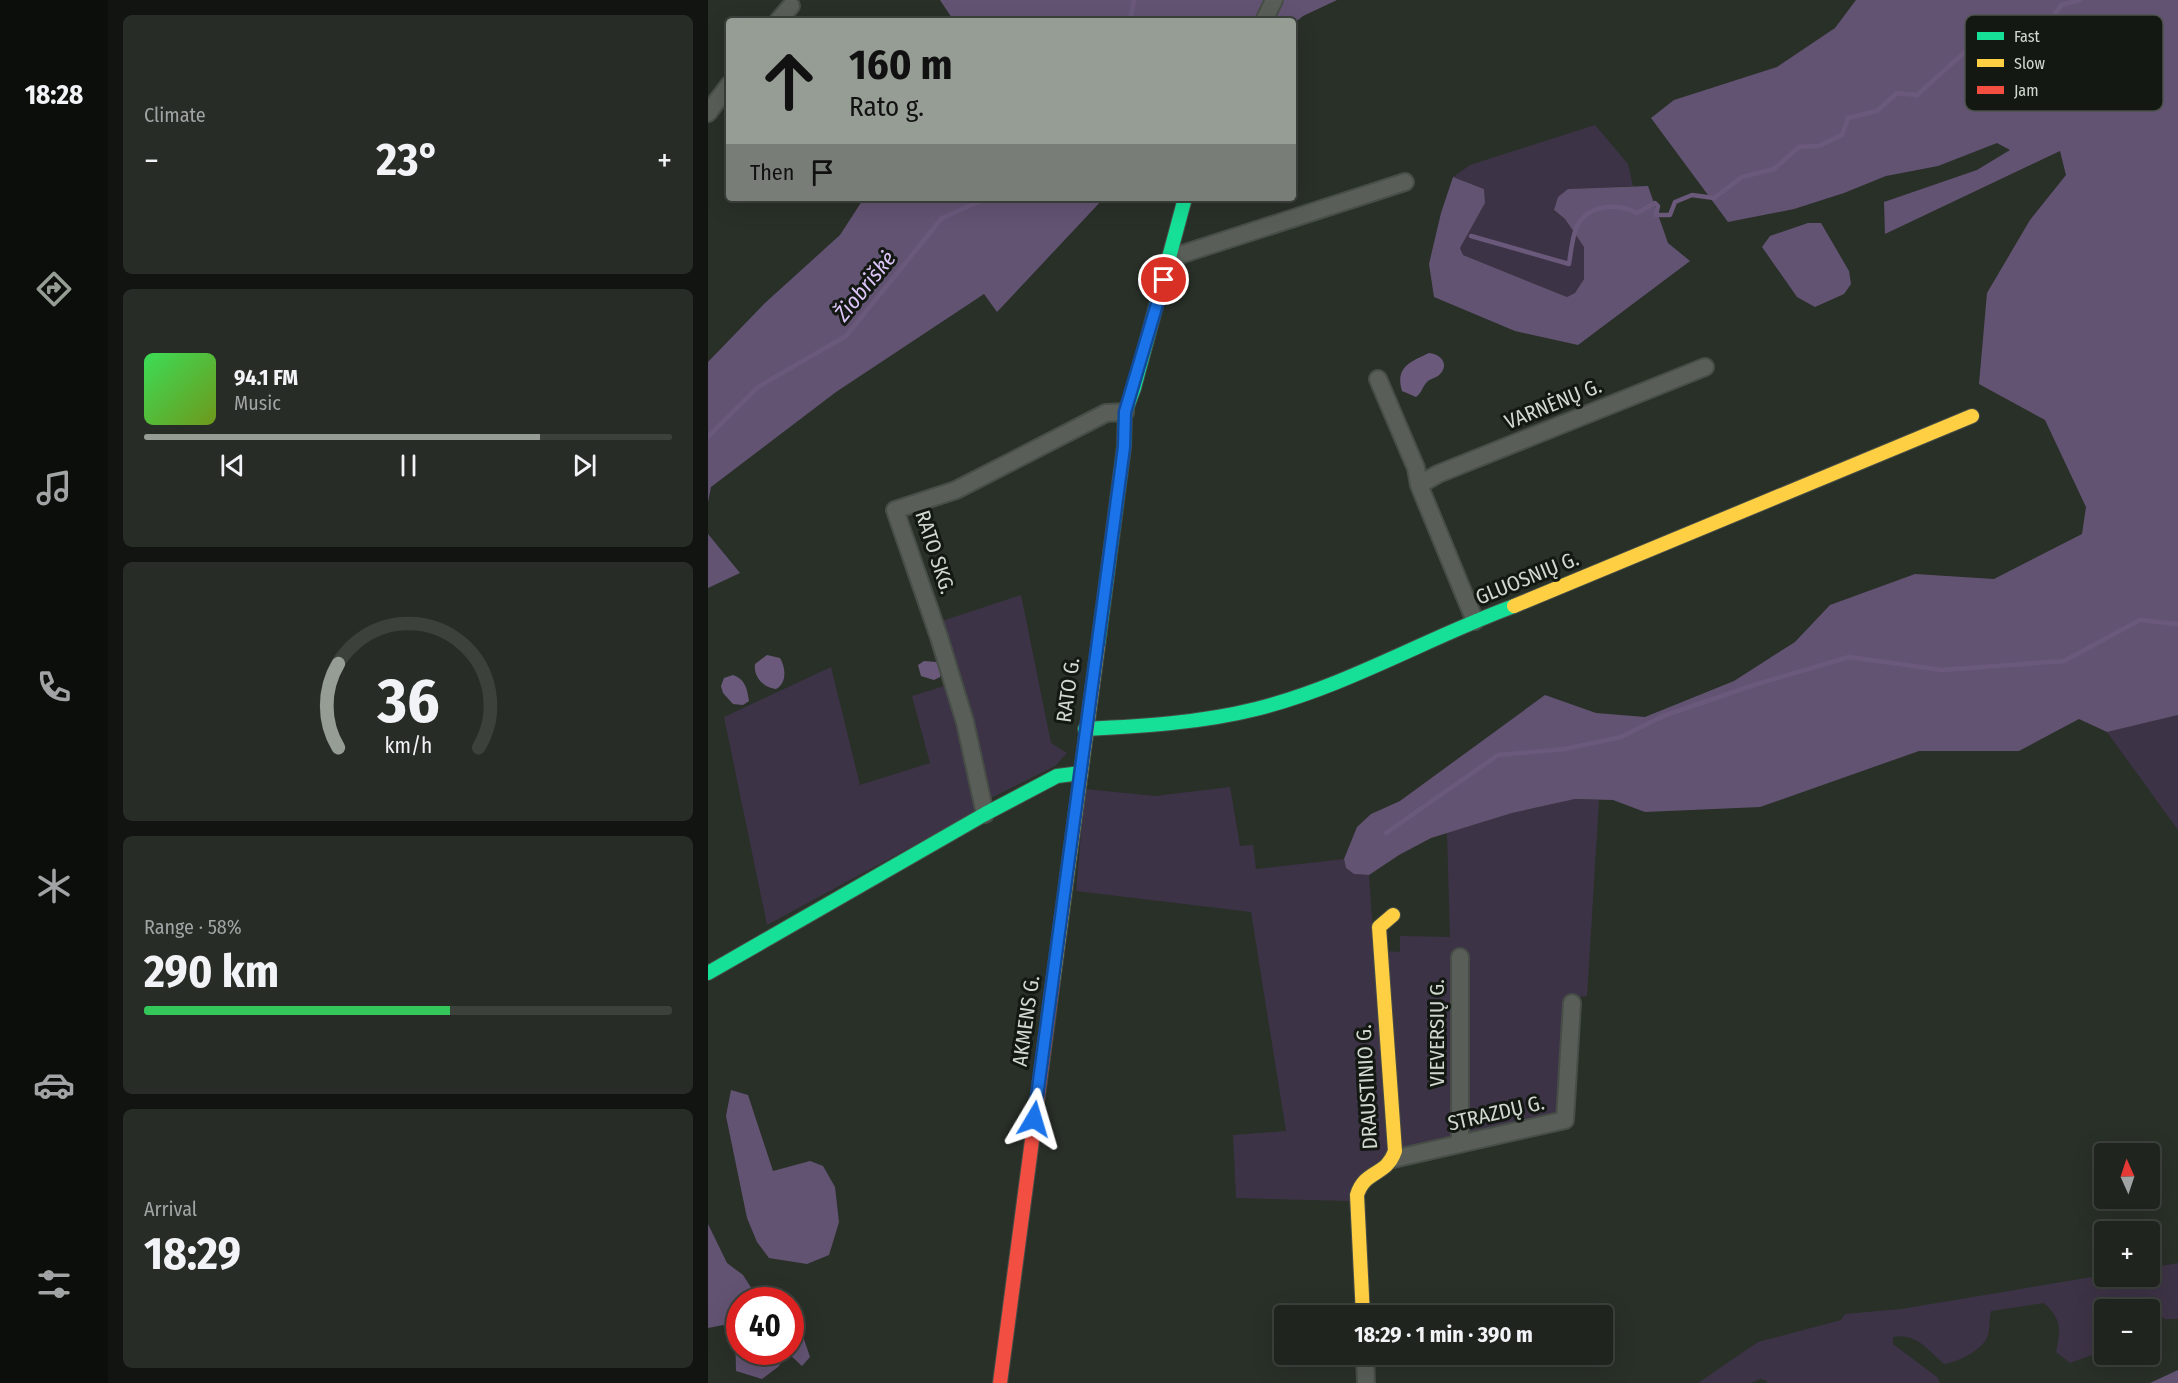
<!DOCTYPE html>
<meta charset="utf-8">
<style>
:root{--surface:#1f241e;--page:#272c27;--text:#f1f3f6;--muted:#a1a4a4;--line:#3c413c;--accent:#969d95}
body{margin:0;font-family:"Fira Sans Condensed",sans-serif;background:var(--page);color:var(--text);height:100vh;display:flex;flex-direction:column;font-size:22px;white-space:nowrap}
*{box-sizing:border-box;margin:0}
p{font-size:20px;color:var(--muted)}
.icon{flex:none;width:33px;height:33px;fill:none;stroke:currentColor;stroke-width:2;stroke-linecap:round;stroke-linejoin:round}
.map{position:relative;flex:1;overflow:hidden}
.details{display:flex;flex-direction:column;gap:15px;padding:15px;background:#111410;width:600px}
.details>*{flex:none}
.guide{position:absolute;left:18px;top:18px;width:570px;height:183px;border-radius:6px;box-shadow:0 6px 24px #0002,0 0 0 2px var(--line);background:#969d95;color:#111;overflow:hidden}
.needle{width:39px;rotate:357deg}
.fabs{position:absolute;left:1386px;top:1143px;display:grid;gap:12px}
.fabs a{display:grid;place-items:center;width:66px;height:66px;border-radius:6px;background:var(--surface);box-shadow:0 6px 24px #0002,0 0 0 2px var(--line);font-size:30px}
.speed{position:absolute;left:18px;top:1287px;display:flex;gap:12px;font-size:30px;font-weight:700;text-align:center}
.speed>*{display:grid;place-content:center;width:78px;height:78px;border-radius:50%;background:var(--surface);box-shadow:0 6px 24px #0002,0 0 0 2px var(--line);line-height:1}
.speed .limit{border:9px solid #d22;background:#fff;color:#111}
.pin{position:absolute;display:grid;place-items:center;width:51px;height:51px;color:#fff;margin:-26px;border:3px solid #fff;border-radius:50%;box-shadow:0 2px 6px #0007}
.me{position:absolute;width:66px;margin:-33px;rotate:7deg;stroke-linejoin:round;filter:drop-shadow(0 0 4px #0008)}
.turn{display:flex;align-items:center;gap:21px;height:126px;padding:0 24px;font-size:27px}
.turn .icon{width:78px;height:78px;stroke-width:2.5}
.turn b{display:block;font-size:42px;line-height:51px}
.then{display:flex;align-items:center;height:57px;padding:0 24px;background:#0003;gap:12px;font-size:22px}
.big{font-size:45px;font-weight:700;line-height:1.1}
.details .card{flex:1;display:flex;flex-direction:column;justify-content:center;gap:9px;min-width:0;padding:0 21px;border-radius:9px;background:var(--page)}
.details .dial{align-items:center;gap:0}
.dial svg{height:156px;overflow:visible;fill:none;stroke:var(--line);stroke-width:7;stroke-linecap:round;text-anchor:middle}
.dial text{fill:var(--text);stroke:none}
.song{display:flex;align-items:center;gap:18px}
.cover{width:72px;height:72px;border-radius:9px;background:linear-gradient(135deg,hsl(130 70% 55%),hsl(80 70% 35%))}
.played{height:6px;border-radius:3px;background:linear-gradient(90deg,var(--accent) 75%,var(--line) 75%)}
.keys{display:flex;justify-content:space-around;direction:ltr}
.heat{display:flex;justify-content:space-between;align-items:center;font-size:33px;direction:ltr}
.charge{height:9px;border-radius:4px;background:linear-gradient(90deg,#34c759 58%,var(--line) 0)}
.trip{position:absolute;left:566px;top:1305px;width:339px;height:60px;border-radius:6px;background:var(--surface);box-shadow:0 6px 24px #0002,0 0 0 2px var(--line);font-weight:700;line-height:60px;text-align:center}
main{display:flex;flex:1;min-height:0}
.menu{display:flex;flex-direction:column;width:108px;justify-content:space-around;align-items:center;background:#0c0e0c;color:var(--muted)}
.menu .icon{width:42px;height:42px}
.menu .active{color:var(--accent)}
.menu b{font-size:27px;color:var(--text)}
.map>svg:first-child{display:block}
</style>
<main>
<nav class="menu">
<b>18:28</b>
<svg class="icon active" aria-label="directions" viewBox="0 0 24 24"><path d="M12 3l9 9-9 9-9-9zM9 14v-3h6M13 9l2 2-2 2"/></svg>
<svg class="icon" aria-label="music" viewBox="0 0 24 24"><path d="M9 18V5l10-2v13"/><circle cx="6" cy="18" r="3"/><circle cx="16" cy="16" r="3"/></svg>
<svg class="icon" aria-label="phone" viewBox="0 0 24 24"><path d="M5 4h4l2 5-3 2q2 4 5 5l2-3 5 2v4C11 20 4 13 5 4z"/></svg>
<svg class="icon" aria-label="climate" viewBox="0 0 24 24"><path d="M12 3v18M4 7l16 10M4 17L20 7"/></svg>
<svg class="icon" aria-label="car" viewBox="0 0 24 24"><path d="M5 17H2v-5l4-1 3-4h7l3 4 3 1v5h-3M9 17h6M6 11h13"/><circle cx="7" cy="17" r="2"/><circle cx="17" cy="17" r="2"/></svg>
<svg class="icon" aria-label="filters" viewBox="0 0 24 24"><path d="M4 7h16M4 17h16"/><circle cx="9" cy="7" r="2"/><circle cx="15" cy="17" r="2"/></svg>
</nav>
<section class="details">
<div class="card"><p>Climate</p>
<div class="heat"><a>−</a><b class="big">23°</b><a>+</a></div>
</div>
<div class="card">
<div class="song"><i class="cover"></i><div><b>94.1 FM</b><p>Music</p></div></div>
<div class="played"></div>
<div class="keys"><svg class="icon" aria-label="previous" viewBox="0 0 24 24"><path d="M18 5L8 12l10 7zM5 5v14"/></svg><svg class="icon" aria-label="pause" viewBox="0 0 24 24"><path d="M8 5v14M16 5v14"/></svg><svg class="icon" aria-label="next" viewBox="0 0 24 24"><path d="M6 5l10 7-10 7zM19 5v14"/></svg></div>
</div>
<div class="card dial"><svg viewBox="0 0 100 80">
<path d="M14 69A42 42 0 1 1 86 69"/>
<path d="M14 69A42 42 0 0 1 14 26" stroke="#969d95"/>
<text x="50" y="56" font-size="32" font-weight="700">36</text>
<text x="50" y="72" font-size="11">km/h</text>
</svg></div>
<div class="card"><p>Range · 58%</p><b class="big">290 km</b><div class="charge"></div></div>
<div class="card"><p>Arrival</p><b class="big">18:29</b></div>
</section>
<div class="map">
<svg width="1470" height="1383" viewBox="0 0 1470 1383">
<rect width="100%" height="100%" fill="#293028"/>
<!-- green -->
<path fill="#3d3346" d="M887,125L920,164L925,186L860,189L846,211L857,219L876,247V279L867,293L859,297L755,255L752,248L777,203L776,189L745,177L762,165Z
M313,595L343,743L359,753L347,766L281,799L231,622Z
M123,667L152,785L222,763L204,696L243,684L268,805L264,814L59,925L16,717Z
M1470,715V830L1399,732Z
M522,787L532,846L545,845L548,869L636,859L638,868L646,874L661,875L680,1153L641,1201L528,1198L525,1135L578,1131L543,912L368,891L377,789L447,796Z
M867,799L891,800L879,996L855,998L849,1115L692,1153L677,951L692,952V936L742,937L739,833L804,813Z
M1470,1263V1319H1457L1440,1308L1396,1310V1320L1388,1334L1384,1355L1362,1363L1348,1352C1353,1328 1354,1320 1336,1303L1283,1311C1281,1319 1282,1328 1280,1335C1276,1350 1249,1362 1236,1364C1221,1351 1208,1332 1185,1337V1344L1229,1377L1232,1383H1059V1381L1053,1379L1043,1383H990L1050,1342L1133,1320L1137,1314L1193,1309L1396,1275L1442,1276V1268Z"/>
<!-- forest -->
<path fill="#635373" d="M232,0H629L595,16L585,24V21H246Z
M1148,0H1470V715L1399,732L1371,719L1311,751H1211L1052,807L937,812L905,800L867,799L804,813L723,838L691,855L661,875L646,874L638,868L636,859L649,827L663,814L692,801L837,695L888,713L937,717L1026,681L1087,642L1122,605L1207,574L1286,579L1374,534L1378,507L1337,420L1271,384L1279,293L1322,220L1358,175L1352,151L1177,234L1176,202L1269,170L1302,150L1289,143L1230,166L1178,176L1136,193L1086,209L1020,222L943,118L966,100L1069,67L1127,28Z
M745,177L776,189L777,203L752,248L755,255L859,297L867,293L876,279V247L857,219L846,210L850,197L860,189L940,186L960,243L982,261L870,345L807,331L726,297L721,264L733,213Z
M156,198H396L289,312L276,294L128,392L3,487L0,502V362L57,303L132,235Z
M1100,223H1113L1141,271L1143,284L1136,294L1107,307L1089,297L1054,247L1062,236Z
M0,534L32,573L0,588Z
M23,1090L40,1095L65,1171L102,1161L115,1166L127,1187L131,1222L121,1255L99,1264L61,1258L49,1242L39,1218L18,1116Z
M0,1224L19,1263L35,1275L51,1300H32V1352H82L83,1301L102,1357L94,1366L81,1354L70,1367L54,1379L28,1371L27,1330L15,1325L0,1328Z
M1470,1370V1383H1442Z"/>
<!-- water -->
<path fill="#6b597c" d="M721,353C732,354 741,363 733,373C729,378 724,378 720,381C714,386 715,392 708,397L694,391C687,367 702,362 721,353Z
M59,655L72,658C78,668 79,683 68,689C56,688 45,677 47,664Z
M216,661L228,662L233,666L232,677L226,680L213,676L210,665Z
M25,675C37,679 39,688 41,701L35,705L25,704L15,693L13,686L16,678Z"/>
<g fill="none" stroke-linecap="round" stroke-linejoin="round">
<!-- stream -->
<path stroke="#6b597c" stroke-width="4.5" d="M422,21L426,0
M763,236L861,264C863,252 864,237 869,226C881,204 909,203 929,213L947,203L950,206L948,215H962L967,202L984,195L1006,198L1034,177L1066,169L1091,147L1111,146L1134,135L1140,118L1169,111L1189,93L1209,95L1259,50L1276,25L1299,42L1336,31L1353,5L1372,0
M0,437L50,387L138,336L234,218L279,198
M678,833L790,755L857,749L913,737L955,716L1049,684L1141,657L1234,670L1356,661L1432,620L1470,624"/>
<!-- street casing -->
<g stroke="#474e47" stroke-width="20">
<path id="street" d="M70,21L83,6
M556,21L566,0
M0,113L21,85
M462,258L697,182
M670,379L708,468L711,485L767,621
M711,485L730,474L997,367
M277,814L257,722L231,637L187,510L248,490L398,413L417,412
M752,1144V957
M685,1159L857,1120L864,1003
M657,1354L658,1383"/>
</g>
<!-- fast casing -->
<g stroke="#474e47" stroke-width="16">
<path id="fast" d="M390,645L416,447L417,412L426,388L477,198
M377,729C435,726 492,723 548,709C639,686 719,638 806,606
M0,973L277,814L349,776L373,773"/>
</g>
<!-- slow casing -->
<g stroke="#474e47" stroke-width="16">
<path id="slow" d="M806,606L1264,416
M345,981L390,645
M655,1316L649,1195C657,1169 678,1177 687,1151L671,927L685,915"/>
</g>
<!-- jam casing -->
<g stroke="#474e47" stroke-width="16">
<path id="jam" d="M292,1383L345,981"/>
</g>
<!-- street -->
<use href="#street" stroke="#595e58" stroke-width="16"/>
<!-- fast -->
<use href="#fast" stroke="#16e098" stroke-width="14"/>
<!-- slow -->
<use href="#slow" stroke="#ffcf43" stroke-width="14"/>
<!-- jam -->
<use href="#jam" stroke="#f24e42" stroke-width="14"/>
</g>
<g fill="none" stroke-linecap="round" stroke-linejoin="round">
<!-- route casing -->
<g stroke="#114b97" stroke-width="15">
<path id="route" d="M326,1119L416,447L417,412L456,280"/>
</g>
<!-- route -->
<use href="#route" stroke="#1a73e8" stroke-width="10"/>
</g>
<g text-anchor="middle" dominant-baseline="central" stroke-width="6" stroke-linejoin="round" paint-order="stroke">
<!-- street labels -->
<g font-size="21" fill="#d0d8cf" stroke="#131912">
<text transform="translate(845 404) rotate(-22)">VARNĖNŲ G.</text>
<text transform="translate(227 552) rotate(72)">RATO SKG.</text>
<text transform="translate(819 578) rotate(-22)">GLUOSNIŲ G.</text>
<text transform="translate(360 690) rotate(-82)">RATO G.</text>
<text transform="translate(318 1021) rotate(-82)">AKMENS G.</text>
<text transform="translate(729 1033) rotate(-90)">VIEVERSIŲ G.</text>
<text transform="translate(659 1087) rotate(-93)">DRAUSTINIO G.</text>
<text transform="translate(788 1113) rotate(-13)">STRAZDŲ G.</text>
</g>
<!-- water labels -->
<g font-size="22" font-style="italic" fill="#dec5f9" stroke="#131912">
<text transform="translate(157 286) rotate(-51)">Žiobriškė</text>
</g>
</g>
<!-- legend -->
<rect x="1257" y="15" width="198" height="96" rx="9" fill="#131912" stroke="#4c524b" stroke-width="1.5"/>
<rect x="1269" y="32" width="27" height="8" fill="#16e098"/>
<rect x="1269" y="59" width="27" height="8" fill="#ffcf43"/>
<rect x="1269" y="86" width="27" height="8" fill="#f24e42"/>
<g font-size="16" fill="#d0d8cf">
<text x="1306" y="42">Fast</text>
<text x="1306" y="69">Slow</text>
<text x="1306" y="96">Jam</text>
</g>
</svg>
<div class="fabs">
<a><svg class="needle" viewBox="-14 -14 28 28"><path d="M0-13l5 13h-10z" fill="#e53935"/><path d="M0 13l5-13h-10z" fill="#a1a4a4"/></svg></a>
<a>+</a>
<a>−</a>
</div>
<div class="speed"><div class="limit">40</div></div>
<div class="pin" style="left:456px;top:280px;background:#d93025"><svg class="icon" aria-label="arrive" viewBox="0 0 24 24"><path d="M6 21V4h12l-3 4 3 4H6"/></svg></div>
<svg class="me" style="left:326px;top:1119px" viewBox="-20 -20 40 40"><path d="M0-17L14 15 0 8-14 15z" fill="#1a73e8" stroke="#fff" stroke-width="4"/></svg>
<div class="trip">18:29 · 1 min · 390 m</div>
<div class="guide">
<div class="turn"><svg class="icon" aria-label="ahead" viewBox="0 0 24 24"><path d="M12 20V5M6 11l6-6 6 6"/></svg><div><b>160 m</b>Rato g.</div></div>
<div class="then">Then<svg class="icon" aria-label="arrive" viewBox="0 0 24 24"><path d="M6 21V4h12l-3 4 3 4H6"/></svg></div>
</div>
</div>
</main>
